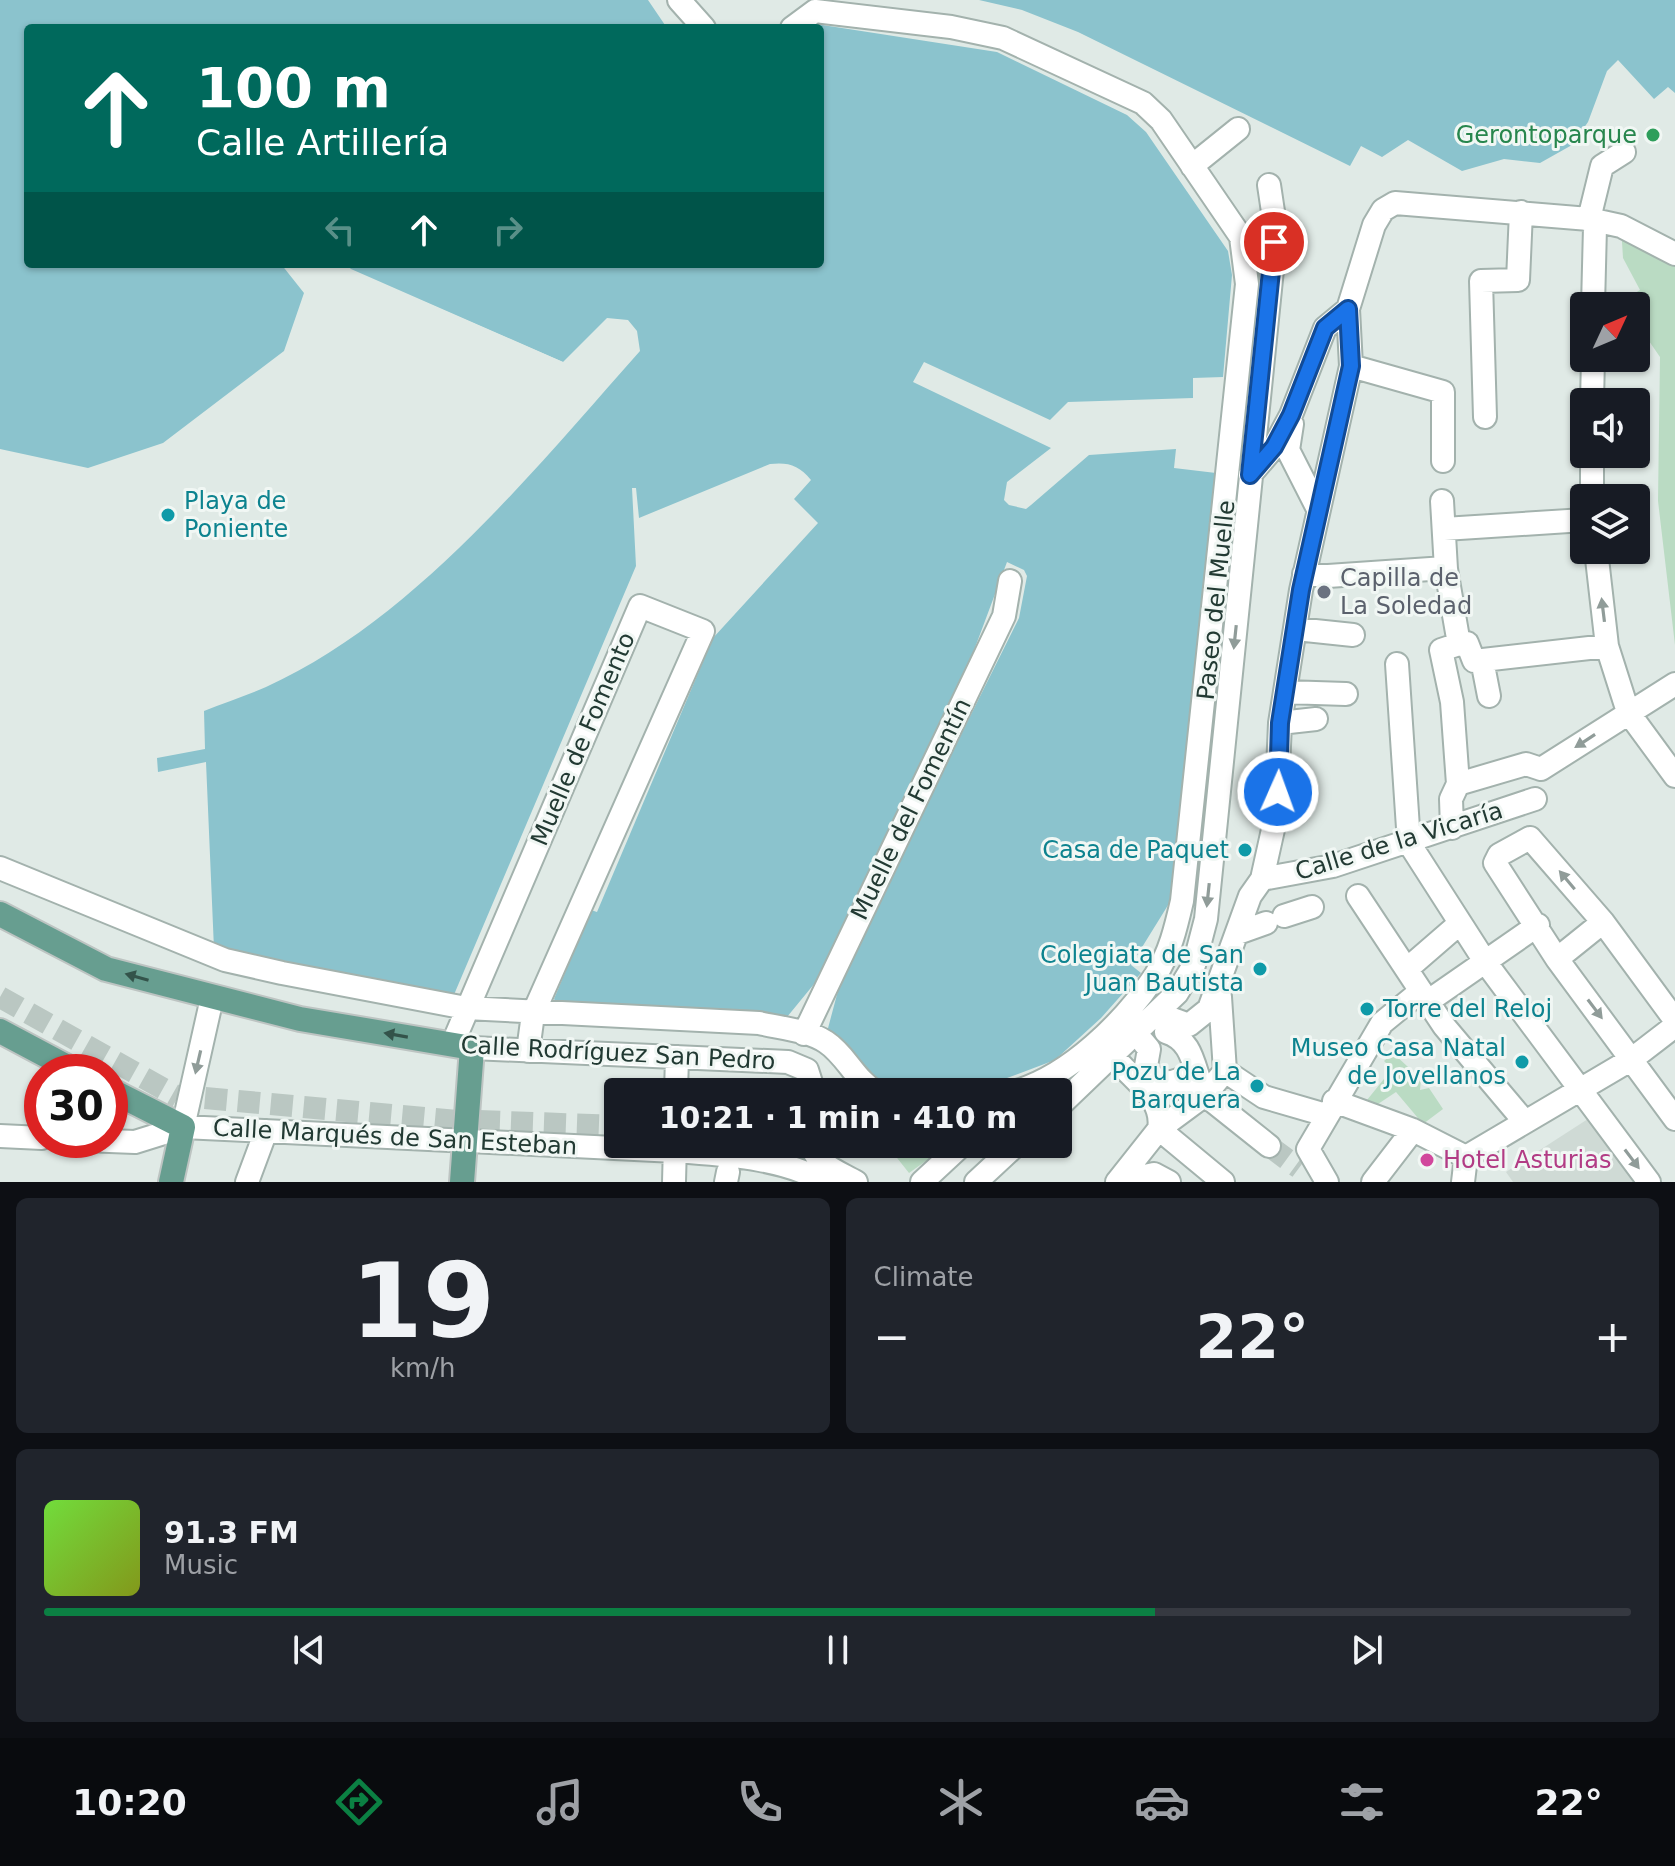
<!DOCTYPE html>
<meta charset="utf-8">
<style>
:root{--surface:#171b24;--page:#20242c;--text:#f1f3f6;--muted:#9ea1a6;--line:#363941;--accent:#0b8043}
body{margin:0;font-family:"DejaVu Sans",sans-serif;background:var(--page);color:var(--text);height:100vh;display:flex;flex-direction:column;font-size:30px;white-space:nowrap}
*{box-sizing:border-box;margin:0}
p{font-size:26px;color:var(--muted)}
.icon{flex:none;width:44px;height:44px;fill:none;stroke:currentColor;stroke-width:2;stroke-linecap:round;stroke-linejoin:round}
.map{position:relative;height:1182px;overflow:hidden}
.side{display:flex;flex-direction:column;gap:16px;padding:16px;background:#0d0f14;flex:1}
.side>*{flex:none}
.banner{position:absolute;left:24px;top:24px;width:800px;height:244px;border-radius:8px;box-shadow:0 2px 6px #0004;background:#00695c;color:#fff;overflow:hidden}
.needle{width:52px;rotate:46deg}
.tools{position:absolute;left:1570px;top:292px;display:grid;gap:16px}
.tools a{display:grid;place-items:center;width:80px;height:80px;border-radius:8px;background:var(--surface);box-shadow:0 2px 6px #0004;font-size:40px}
.speed{position:absolute;left:24px;top:1054px;display:flex;gap:16px;font-size:40px;font-weight:700;text-align:center}
.speed>*{display:grid;place-content:center;width:104px;height:104px;border-radius:50%;background:var(--surface);box-shadow:0 2px 6px #0004;line-height:1}
.speed .limit{border:12px solid #d22;background:#fff;color:#111}
.pin{position:absolute;display:grid;place-items:center;width:68px;height:68px;color:#fff;margin:-34px;border:4px solid #fff;border-radius:50%;box-shadow:0 2px 8px #0007}
.me{position:absolute;width:88px;margin:-44px;rotate:2deg;stroke-linejoin:round;filter:drop-shadow(0 0 6px #0008)}
.turn{display:flex;align-items:center;gap:28px;height:168px;padding:0 40px;font-size:36px}
.turn .icon{width:104px;height:104px;stroke-width:2.5}
.turn b{display:block;font-size:56px;line-height:68px}
.lanes{display:flex;align-items:center;height:76px;padding:0 40px;background:#0003;justify-content:center;gap:40px;direction:ltr}
.lanes .off{opacity:.35}
.big{font-size:60px;font-weight:700;line-height:1.1}
.side .widget{flex:1;display:flex;flex-direction:column;justify-content:center;gap:12px;min-width:0;padding:0 28px;border-radius:12px;background:var(--page)}
.side .dial{align-items:center;gap:0}
.dial b{font-size:104px;line-height:1}
.song{display:flex;align-items:center;gap:24px}
.cover{width:96px;height:96px;border-radius:12px;background:linear-gradient(135deg,hsl(100 70% 55%),hsl(70 70% 35%))}
.played{height:8px;border-radius:4px;background:linear-gradient(90deg,var(--accent) 70%,var(--line) 70%)}
.keys{display:flex;justify-content:space-around;direction:ltr}
.heat{display:flex;justify-content:space-between;align-items:center;font-size:44px;direction:ltr}
.side .tiles{flex:1;display:grid;gap:16px;grid-template-columns:1fr 1fr}
.widget:last-child{grid-column:span 2}
.trip{position:absolute;left:604px;top:1078px;width:468px;height:80px;border-radius:8px;background:var(--surface);box-shadow:0 2px 6px #0004;font-weight:700;line-height:80px;text-align:center}
.menu{display:flex;height:128px;justify-content:space-around;align-items:center;background:#090b0e;color:var(--muted)}
.menu .icon{width:56px;height:56px}
.menu .current{color:var(--accent)}
.menu b{font-size:36px;color:var(--text)}
.map>svg:first-child{display:block}
</style>
<div class="map">
<svg width="1675" height="1182" viewBox="0 0 1675 1182">
<rect width="100%" height="100%" fill="#e0eae6"/>
<!-- built -->
<path fill="#cfdad5" d="M1591,1117L1636,1182H1513L1506,1172Z"/>
<!-- green -->
<path fill="#badbc3" d="M1621,226L1675,254V645L1658,501L1660,357L1636,322V306H1624L1621,302L1640,290L1623,258Z
M1393,1053L1421,1079L1420,1090L1429,1088L1443,1109L1423,1124L1396,1092L1372,1108L1363,1105L1392,1069L1384,1061Z
M886,1144L928,1146L932,1151L930,1158L909,1173Z"/>
<!-- water -->
<path fill="#8bc3cd" d="M0,0H648L667,28H28V264H281L304,293L284,351L163,443L88,468L0,449Z
M979,0H1675V93L1668,87L1654,99L1618,60L1607,71L1588,122L1572,145L1540,163L1504,159L1462,171L1408,140L1382,157L1361,146L1350,166L1078,32L1022,10Z
M816,24L997,52L1127,115L1146,132L1228,251L1232,275L1223,377L1193,378V398L1068,402L1050,420L924,362L913,382L1051,448L1007,482L1004,500L1009,505L1026,509L1031,505L1089,455L1176,449L1174,468L1216,473L1170,902L1131,965L1141,973L1101,1018L1055,1060L1007,1078L958,1090L871,1081L827,1032L843,972L1019,618L1027,576L1024,570L1007,562L973,653L819,978L787,1017L561,1009L554,999L591,910L597,912L713,638L818,523L794,499L811,480C799,465 788,462 770,464L639,518L636,488H632L636,566L453,997L214,949L206,762L158,772L157,758L205,749L204,711C224,703 246,696 266,687C414,620 534,470 640,351L637,331L628,320L607,318L563,362L351,269L346,264H820V28H811Z"/>
<!-- pier -->
<path fill="#e0eae6" d="M342,264H346L351,270L563,362L561,366L349,273Z"/>
<g fill="none" stroke-linecap="round" stroke-linejoin="round">
<!-- minor-tunnel -->
<path stroke="#bac7c2" stroke-width="22" stroke-dasharray="22 11" stroke-linecap="butt" d="M0,997L178,1097
M205,1098L457,1121
M478,1121L618,1126
M1269,1146L1299,1168"/>
<!-- minor casing -->
<g stroke="#a3b2ad" stroke-width="26">
<path id="minor" d="M679,0L704,28
M792,28L815,11L951,27L1003,38L1143,103L1161,120L1241,237L1247,284L1182,901C1176,927 1170,953 1155,976C1123,1023 1070,1076 1014,1092
M1192,166L1238,129
M1589,219L1595,227L1593,306
M1589,219L1602,166L1624,152
M1351,366L1443,392V461
M1592,402L1593,358
M1485,417L1481,281L1518,280L1521,212
M1292,424L1288,450L1317,507
M1250,475L1274,447L1291,415L1325,328L1348,309
M1592,498V454
M1442,501L1446,569L1459,644L1441,650L1452,702L1458,784L1451,799L1452,828
M1444,529L1584,520
M1596,550L1607,646L1628,712L1675,776
M1304,574L1328,576L1445,568
M1296,629L1353,635
M1459,644L1467,643L1474,661L1607,646
M1482,660L1489,696
M1397,664L1409,843L1486,963L1649,1182
M1285,692L1346,694
M1280,723L1316,719
M1541,769L1675,684
M1458,784L1526,764L1541,769
M1530,838L1499,855L1495,863L1557,959L1675,1119
M1530,838L1603,922L1675,1020
M0,868L225,960L282,973L466,1008L759,1023C780,1028 808,1030 826,1042C846,1055 855,1080 876,1092
M1262,879L1333,866L1535,799
M1358,896L1444,1026L1525,1122
M1284,916L1312,907
M1238,933L1266,923
M1557,959L1603,922
M1407,969L1459,924
M1220,997L1225,1071
M1427,1002L1538,925
M1159,1014L1189,1025L1209,1009L1250,896L1262,879L1276,816L1280,723L1301,590L1351,366L1348,309L1374,225L1383,210L1395,203L1589,219L1621,226L1675,254
M1166,1032C1195,1041 1193,1070 1205,1095
M804,1034L1004,616L1010,581
M1144,1043L1149,1049L1146,1066C1152,1080 1163,1086 1178,1080L1205,1095L1269,1146
M452,1045L640,606L703,631L533,1014L528,1051
M472,1048L788,1062L807,1070L814,1092
M1122,1066C1139,1084 1164,1102 1159,1129
M676,1092L677,1057
M1334,1101L1413,1130L1466,1157
M1058,1107L1177,993L1194,965L1206,919L1273,260L1275,225L1269,185
M183,1127L212,998
M1159,1129L1223,1182
M0,1136L42,1138
M84,1140L135,1142L183,1127L675,1151C725,1155 780,1157 825,1182
M811,1144C816,1165 839,1172 856,1182
M1466,1157L1632,1059L1675,1026
M247,1182L266,1131
M674,1182L675,1144
M726,1182L728,1172
M922,1182L963,1144
M976,1182L1017,1144
M1117,1182L1159,1129L1205,1095L1225,1071L1264,1097L1326,1115
M1117,1182L1154,1174L1169,1182
M1327,1182L1308,1149L1382,1023L1421,991
M1373,1182L1413,1130
M1463,1182L1466,1157"/>
</g>
<!-- major casing -->
<g stroke="#bdc4c2" stroke-width="28">
<path id="major" d="M0,914L106,969L300,1019L472,1048L462,1182
M0,1031L77,1072
M110,1090L183,1127L171,1182"/>
</g>
<!-- minor -->
<use href="#minor" stroke="#fff" stroke-width="22"/>
<!-- major -->
<use href="#major" stroke="#679e90" stroke-width="24"/>
</g>
<!-- one-way arrows -->
<defs><path id="oneway-solid" d="M-6-.8H1V-3.2L6.5 0L1 3.2V.8H-6Z" transform="scale(2)"/></defs>
<g fill="#909c99">
<use href="#oneway-solid" transform="translate(1603 610) rotate(-97)"/>
<use href="#oneway-solid" transform="translate(1235 637) rotate(96)"/>
<use href="#oneway-solid" transform="translate(1585 741) rotate(147)"/>
<use href="#oneway-solid" transform="translate(1567 880) rotate(-130)"/>
<use href="#oneway-solid" transform="translate(1208 895) rotate(96)"/>
<use href="#oneway-solid" transform="translate(1595 1009) rotate(53)"/>
<use href="#oneway-solid" transform="translate(198 1062) rotate(103)"/>
<use href="#oneway-solid" transform="translate(1632 1159) rotate(53)"/>
</g>
<g fill="#33534a">
<use href="#oneway-solid" transform="translate(137 977) rotate(-164)"/>
<use href="#oneway-solid" transform="translate(396 1035) rotate(-170)"/>
</g>
<g fill="none" stroke-linecap="round" stroke-linejoin="round">
<!-- route casing -->
<g stroke="#114b97" stroke-width="20">
<path id="route" d="M1274,242L1250,475L1274,447L1291,415L1325,328L1348,309L1351,366L1301,590L1280,723L1278,792"/>
</g>
<!-- route -->
<use href="#route" stroke="#1a73e8" stroke-width="14"/>
</g>
<!-- markers -->
<circle fill="#2e9e5b" stroke="#f1f7f4" stroke-width="3" cx="1653" cy="135" r="8"/>
<g fill="#0f9aa8" stroke="#f1f7f4" stroke-width="3">
<circle cx="168" cy="515" r="8"/>
<circle cx="1245" cy="850" r="8"/>
<circle cx="1260" cy="969" r="8"/>
<circle cx="1367" cy="1009" r="8"/>
<circle cx="1522" cy="1062" r="8"/>
<circle cx="1257" cy="1086" r="8"/>
</g>
<circle fill="#6b7280" stroke="#f1f7f4" stroke-width="3" cx="1324" cy="592" r="8"/>
<circle fill="#d1479c" stroke="#f1f7f4" stroke-width="3" cx="1427" cy="1160" r="8"/>
<g text-anchor="middle" dominant-baseline="central" stroke-width="6" stroke-linejoin="round" paint-order="stroke">
<!-- leisure labels -->
<g font-size="24" fill="#27864d" stroke="#f1f7f4" text-anchor="end">
<text x="1637" y="135">Gerontoparque</text>
</g>
<!-- culture labels -->
<g font-size="24" fill="#0d838f" stroke="#f1f7f4" text-anchor="end">
<text x="184" y="501" text-anchor="start">Playa de<tspan x="184" dy="28">Poniente</tspan></text>
<text x="1229" y="850">Casa de Paquet</text>
<text x="1244" y="955">Colegiata de San<tspan x="1244" dy="28">Juan Bautista</tspan></text>
<text x="1383" y="1009" text-anchor="start">Torre del Reloj</text>
<text x="1506" y="1048">Museo Casa Natal<tspan x="1506" dy="28">de Jovellanos</tspan></text>
<text x="1241" y="1072">Pozu de La<tspan x="1241" dy="28">Barquera</tspan></text>
</g>
<!-- worship labels -->
<g font-size="24" fill="#5b616d" stroke="#f1f7f4" text-anchor="start">
<text x="1340" y="578">Capilla de<tspan x="1340" dy="28">La Soledad</tspan></text>
</g>
<!-- street labels -->
<g font-size="24" fill="#223a33" stroke="#f1f7f4">
<text transform="translate(1216 600) rotate(-84)">Paseo del Muelle</text>
<text transform="translate(583 739) rotate(-67)">Muelle de Fomento</text>
<text transform="translate(911 809) rotate(-64)">Muelle del Fomentín</text>
<text transform="translate(1399 841) rotate(-17)">Calle de la Vicaría</text>
<text transform="translate(618 1053) rotate(3)">Calle Rodríguez San Pedro</text>
<text transform="translate(395 1137) rotate(3)">Calle Marqués de San Esteban</text>
</g>
<!-- hotel labels -->
<g font-size="24" fill="#b23c85" stroke="#f1f7f4" text-anchor="start">
<text x="1443" y="1160">Hotel Asturias</text>
</g>
</g>
</svg>
<div class="tools">
<a><svg class="needle" viewBox="-14 -14 28 28"><path d="M0-13l5 13h-10z" fill="#e53935"/><path d="M0 13l5-13h-10z" fill="#9ea1a6"/></svg></a>
<a><svg class="icon" aria-label="sound" viewBox="0 0 24 24"><path d="M4 9h4l5-4v14l-5-4H4zM17 9q2 3 0 6"/></svg></a>
<a><svg class="icon" aria-label="layers" viewBox="0 0 24 24"><path d="M12 4l9 5-9 5-9-5zM3 14l9 5 9-5"/></svg></a>
</div>
<div class="speed"><div class="limit">30</div></div>
<div class="pin" style="left:1274px;top:242px;background:#d93025"><svg class="icon" aria-label="arrive" viewBox="0 0 24 24"><path d="M6 21V4h12l-3 4 3 4H6"/></svg></div>
<svg class="me" style="left:1278px;top:792px" viewBox="-20 -20 40 40"><circle r="17" fill="#1a73e8" stroke="#fff" stroke-width="3"/><path d="M0-11L8 9 0 5-8 9z" fill="#fff"/></svg>
<div class="trip">10:21 · 1 min · 410 m</div>
<div class="banner">
<div class="turn"><svg class="icon" aria-label="ahead" viewBox="0 0 24 24"><path d="M12 20V5M6 11l6-6 6 6"/></svg><div><b>100 m</b>Calle Artillería</div></div>
<div class="lanes"><svg class="icon off" aria-label="left" viewBox="0 0 24 24"><path d="M17 20v-9H6M10 6l-5 5 5 5"/></svg><svg class="icon" aria-label="ahead" viewBox="0 0 24 24"><path d="M12 20V5M6 11l6-6 6 6"/></svg><svg class="icon off" aria-label="right" viewBox="0 0 24 24"><path d="M7 20v-9h11M14 6l5 5-5 5"/></svg></div>
</div>
</div>
<section class="side">
<div class="tiles">
<div class="widget dial"><b>19</b><p>km/h</p></div>
<div class="widget"><p>Climate</p>
<div class="heat"><a>−</a><b class="big">22°</b><a>+</a></div>
</div>
<div class="widget">
<div class="song"><i class="cover"></i><div><b>91.3 FM</b><p>Music</p></div></div>
<div class="played"></div>
<div class="keys"><svg class="icon" aria-label="previous" viewBox="0 0 24 24"><path d="M18 5L8 12l10 7zM5 5v14"/></svg><svg class="icon" aria-label="pause" viewBox="0 0 24 24"><path d="M8 5v14M16 5v14"/></svg><svg class="icon" aria-label="next" viewBox="0 0 24 24"><path d="M6 5l10 7-10 7zM19 5v14"/></svg></div>
</div>
</div>
</section>
<nav class="menu">
<b>10:20</b>
<svg class="icon current" aria-label="directions" viewBox="0 0 24 24"><path d="M12 3l9 9-9 9-9-9zM9 14v-3h6M13 9l2 2-2 2"/></svg>
<svg class="icon" aria-label="music" viewBox="0 0 24 24"><path d="M9 18V5l10-2v13"/><circle cx="6" cy="18" r="3"/><circle cx="16" cy="16" r="3"/></svg>
<svg class="icon" aria-label="phone" viewBox="0 0 24 24"><path d="M5 4h4l2 5-3 2q2 4 5 5l2-3 5 2v4C11 20 4 13 5 4z"/></svg>
<svg class="icon" aria-label="climate" viewBox="0 0 24 24"><path d="M12 3v18M4 7l16 10M4 17L20 7"/></svg>
<svg class="icon" aria-label="car" viewBox="0 0 24 24"><path d="M5 17H2v-5l4-1 3-4h7l3 4 3 1v5h-3M9 17h6M6 11h13"/><circle cx="7" cy="17" r="2"/><circle cx="17" cy="17" r="2"/></svg>
<svg class="icon" aria-label="filters" viewBox="0 0 24 24"><path d="M4 7h16M4 17h16"/><circle cx="9" cy="7" r="2"/><circle cx="15" cy="17" r="2"/></svg>
<b>22°</b>
</nav>
